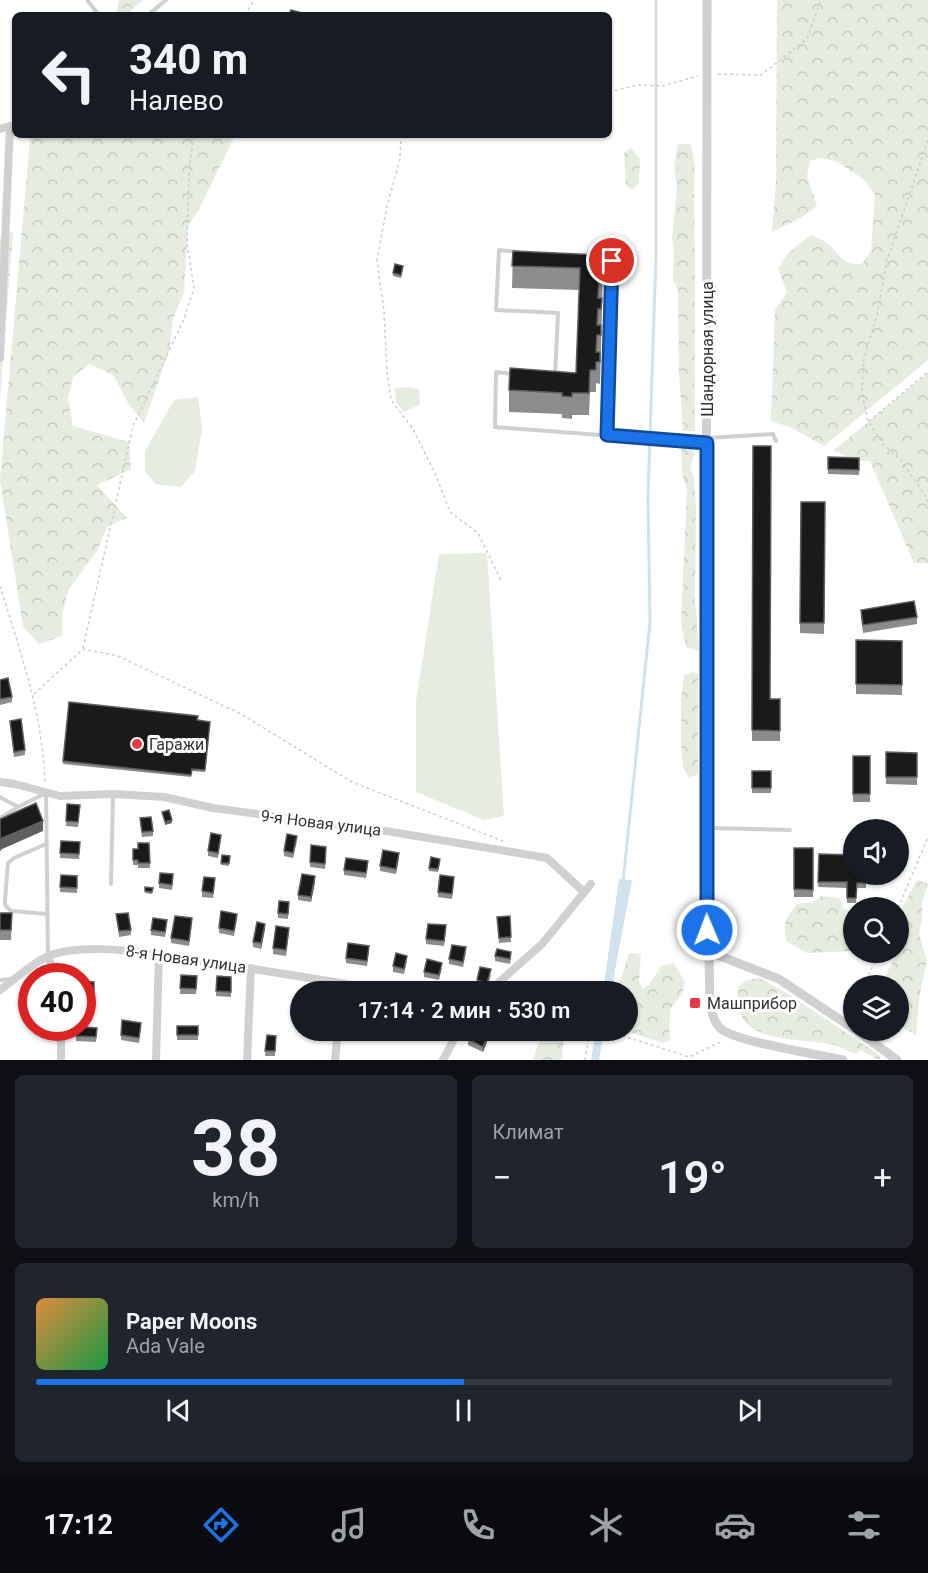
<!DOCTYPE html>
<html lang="ru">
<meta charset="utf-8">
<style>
:root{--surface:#171b24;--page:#20242c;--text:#f1f3f6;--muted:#9ea1a6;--line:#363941;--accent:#1a73e8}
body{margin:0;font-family:Roboto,sans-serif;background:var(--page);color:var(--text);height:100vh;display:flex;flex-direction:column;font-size:22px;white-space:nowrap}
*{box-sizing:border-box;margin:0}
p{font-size:20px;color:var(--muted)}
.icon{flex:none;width:33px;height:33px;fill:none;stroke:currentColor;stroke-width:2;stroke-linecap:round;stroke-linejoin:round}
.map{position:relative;height:1060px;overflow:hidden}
.drawer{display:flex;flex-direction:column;gap:15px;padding:15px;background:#0d0f14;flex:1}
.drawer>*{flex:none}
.top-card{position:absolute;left:12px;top:12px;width:600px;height:126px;border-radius:9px;box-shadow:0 2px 4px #0004;background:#171b24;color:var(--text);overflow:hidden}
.controls{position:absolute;left:843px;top:819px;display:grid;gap:12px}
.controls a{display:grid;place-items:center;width:66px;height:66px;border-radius:50%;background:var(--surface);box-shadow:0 2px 4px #0004;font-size:30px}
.speed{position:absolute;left:18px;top:963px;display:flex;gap:12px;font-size:30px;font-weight:700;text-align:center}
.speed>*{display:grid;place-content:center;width:78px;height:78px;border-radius:50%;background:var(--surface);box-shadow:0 2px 4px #0004;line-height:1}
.speed .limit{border:9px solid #d22;background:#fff;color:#111}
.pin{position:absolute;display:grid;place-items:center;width:51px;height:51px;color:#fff;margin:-26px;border:3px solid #fff;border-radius:50%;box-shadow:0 2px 6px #0007}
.me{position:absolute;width:66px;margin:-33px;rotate:359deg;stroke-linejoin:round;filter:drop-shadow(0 0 4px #0008)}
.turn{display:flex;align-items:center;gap:21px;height:126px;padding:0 18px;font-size:27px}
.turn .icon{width:78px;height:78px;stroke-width:2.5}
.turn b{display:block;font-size:42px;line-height:51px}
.big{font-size:45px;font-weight:600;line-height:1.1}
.drawer .tile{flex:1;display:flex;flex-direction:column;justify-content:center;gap:9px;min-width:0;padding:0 21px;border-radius:9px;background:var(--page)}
.drawer .dial{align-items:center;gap:0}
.dial b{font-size:78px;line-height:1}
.song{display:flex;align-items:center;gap:18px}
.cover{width:72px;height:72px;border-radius:9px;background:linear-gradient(135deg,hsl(30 70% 55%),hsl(140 70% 35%))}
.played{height:6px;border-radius:3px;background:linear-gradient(90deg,var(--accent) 50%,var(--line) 50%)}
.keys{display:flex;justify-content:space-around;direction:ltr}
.heat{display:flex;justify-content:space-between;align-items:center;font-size:33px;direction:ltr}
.drawer .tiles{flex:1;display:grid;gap:15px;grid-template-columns:1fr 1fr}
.tile:last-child{grid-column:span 2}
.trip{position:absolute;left:290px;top:981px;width:348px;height:60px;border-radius:30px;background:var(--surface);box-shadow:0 2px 4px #0004;font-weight:600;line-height:60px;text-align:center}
.dock{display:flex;height:96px;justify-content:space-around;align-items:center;background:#090b0e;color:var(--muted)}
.dock .icon{width:42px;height:42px}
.dock .on{color:var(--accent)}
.dock b{font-size:27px;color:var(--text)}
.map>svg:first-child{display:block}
</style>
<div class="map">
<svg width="928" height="1060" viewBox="0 0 928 1060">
<defs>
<pattern id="forest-crowns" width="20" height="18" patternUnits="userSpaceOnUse" patternTransform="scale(1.5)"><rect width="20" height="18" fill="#e6ecdf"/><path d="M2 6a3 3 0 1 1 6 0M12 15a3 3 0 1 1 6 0" fill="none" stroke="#c6cbc0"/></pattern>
</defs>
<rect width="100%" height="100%" fill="#fff"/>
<!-- green -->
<path fill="#e6ecdf" d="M406,387L419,389L420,404L404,412L396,402L395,388Z
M198,397L202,428L195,471L181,487L155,484L145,471V451L174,400Z
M487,553L504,816L484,820L416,792V702L439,554Z"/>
<!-- forest -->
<path fill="url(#forest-crowns)" d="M119,0H144L132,9L129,15H116Z
M777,0H928V360L824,446L792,428L771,421L775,310L787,292L778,269L788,253L811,235C817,238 825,240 829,245C843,258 839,262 861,265L871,251L875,195L866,181L836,161L819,158L810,161L807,176L817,206L799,219L772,232L776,180Z
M32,135H235L200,207L188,226L184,292L173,319L169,351L144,423L128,403L113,375L89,364L73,377L68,399L73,426L129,442L131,469L97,485L127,518L107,527L98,549L69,589L62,615V636L39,644L23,626L0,480L30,139Z
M678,144H690C698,161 693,183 694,202C696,278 694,355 695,431H683L679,372L678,290L673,279L674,255L672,238L677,188L674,168Z
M631,148L640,159L639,183L632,190L626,185L624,153Z
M13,231L0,398V238Z
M928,373V563H914L870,461H854L834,450Z
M691,447L694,455L690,467L694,479L696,507L695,600L699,651L686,647L681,622L687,490L682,473L681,449Z
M693,672L698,675V774L689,778L683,767L681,742V699L684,676Z
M917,880L928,884L922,903V918L919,934L927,961L920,993L916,1035L899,1025L898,986L880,985L896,956V953L898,952L899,914Z
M822,896L839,898L844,909L853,912V951L807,953L787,942C782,923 785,919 797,904L812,902Z
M629,953L641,954L639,980L642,989L649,985L661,966L674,963L685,982L682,994L671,1008L669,1027L671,1040L663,1043L626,1031L627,992L617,991Z
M760,978L793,997L881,1056L879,1060L860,1050L856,1054C848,1052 842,1047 835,1045C797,1036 727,1047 739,986L747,980Z
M543,1031H559L564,1034L562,1060H533Z"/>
<!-- water -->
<path fill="#cfe2ee" d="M619,879L632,880L611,991H603Z
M596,1031H604L599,1060H591Z"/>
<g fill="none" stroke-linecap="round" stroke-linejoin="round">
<!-- stream -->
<path stroke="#cfe2ee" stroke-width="3" d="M623,882L650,622L648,497L656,254V0"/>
<!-- path -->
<path stroke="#cdcdcd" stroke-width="1.5" stroke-dasharray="3 3" stroke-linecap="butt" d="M245,15L254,0
M718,74L761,75L807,39L821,0
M609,92L637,85L662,86L698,76
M401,135L400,159L387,206L377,260L384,311L387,372L391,400L413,429L435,473L450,512L478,533L502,582
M928,140L887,260L877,315L864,358L862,393L868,421L883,444L902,461L926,497L928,504
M869,421L928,372
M0,586C20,651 43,714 45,783
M83,648L133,426L184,319L194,288L187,244L189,170L194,135
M34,694L83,649L118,656L241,714L352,782L503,841
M898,908L928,837
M863,986L880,952
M847,1013L854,1002
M605,1030L689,1057L723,1041
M585,1060L590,1030"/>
<!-- service -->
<path stroke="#d0d0d0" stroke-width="4" d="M87,0L99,15
M148,15L166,0
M518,252L499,250L496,310L558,313L555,377
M595,259L612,261L607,435
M513,374L496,372L495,427L706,443
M707,438L773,434L776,441
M0,797L18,807L0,818
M18,807L46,793L48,956
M707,828L790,830
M46,844L14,858L8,863L5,900V905L11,911L47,914
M111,884L113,795
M0,980L11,979"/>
<!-- minor -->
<path stroke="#d0d0d0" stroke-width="8" d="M0,129L10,126L0,358
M0,782L15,784L60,796L113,794L164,797L213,808L392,832L518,853L547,858L584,892
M48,957L56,976
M0,990C15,979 30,965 46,957C75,944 128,950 159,954L341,983L382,992
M488,992L542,944L591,884
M61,1028V1060
M156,1060L159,954
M247,1060L251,968
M335,1060L338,1030
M443,1060L459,1030"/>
<!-- tertiary -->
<path stroke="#d0d0d0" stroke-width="9" d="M707,0L706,828L710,1003C712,1012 713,1021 720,1028C735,1042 818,1054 843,1060
M707,951L779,979L854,1029
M856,1030L897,1060"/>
</g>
<!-- wall -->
<path fill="#8c8c8c" d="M513,251L603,272L600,384L596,383V392H590L589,415H572V419L562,418V414L509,412V390L576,373L579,290L512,288Z
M403,269L401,278L393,276V273Z
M753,446L770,699H780V741H752Z
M828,457L859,458V475L828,474Z
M801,502H825L824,634L800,633Z
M861,610L917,617V624L863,633L861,618Z
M856,640L902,641V695L856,694Z
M0,680L12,697V702L0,705Z
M69,702L210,722L205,772L192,771L191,777L63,764Z
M10,721L25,750V755L14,757Z
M886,752L917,753V785L886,784Z
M853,756H870V802H853Z
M752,771H771V793H752Z
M67,804L80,805L78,827L66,826Z
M140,818L153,831V836L142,837Z
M221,840L218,858L208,856V851Z
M61,841L80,842L79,859L60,858Z
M297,841L293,858L284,856V851Z
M149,843L150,868H138V865H133V849H138Z
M794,848H813V897H794Z
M326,852L325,869L310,867V862Z
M819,854L866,874V888H857L856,903H847V888L818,887Z
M222,855L230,856L229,866L221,865Z
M399,858L396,874L380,871V866Z
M440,861L438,872L429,871V868Z
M368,866L366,878L344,875V870Z
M61,875L77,876V893L60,892Z
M173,879L172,890L159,888V883Z
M315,882L311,902L298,900V895Z
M454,882L452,899L438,897V892Z
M215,884L213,898L202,897V891Z
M145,887L153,888L152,894L145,893Z
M289,902L288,919L278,918V913Z
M0,913H12L11,940H0Z
M116,914L131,930V935L119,937Z
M510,916L511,942L499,943L497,917Z
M237,919L234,936L219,933V928Z
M192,923L189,946L171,943V938Z
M167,925L165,937L151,935V930Z
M265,929L261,949L253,947V942Z
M446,931L444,946L426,944V939Z
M289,933L286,956L273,954V948Z
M369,951L367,966L346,963V958Z
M466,952L463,967L449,964V959Z
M495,956L511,957L510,964L495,961Z
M407,961L404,974L393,972V966Z
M442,968L439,980L424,977V972Z
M181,975L197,976L196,994H180Z
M491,975L487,988L477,986V980Z
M217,976L231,977V997L216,996Z
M82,981L94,982V997H82Z
M177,1026H198V1040H177Z
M76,1028H97L96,1042L76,1041Z
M141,1028L139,1043L121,1040V1035Z
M267,1035L276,1036L275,1056H265Z
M468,1039L487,1042L483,1052L468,1045Z"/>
<!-- shaded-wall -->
<path fill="#5f5f5f" d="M172,820V823L165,825V822Z
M43,821V831L0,850V839Z
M315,876V882L311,902V897Z
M265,924V929L261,949V943Z
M487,1037V1042L483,1052V1047Z"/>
<!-- building -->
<path fill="#1a1a1a" stroke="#5f5f5f" stroke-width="1.5" d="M291,10L310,15H289Z
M513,251L600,255L599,272H603L602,283L599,282L598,298H602L601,309H598L597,325H601V335H597L596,352H600V362H596V370H590L589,393H572V397L562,396V393L509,390L510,368L576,373L580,268L512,266Z
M395,264L403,266L401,275L393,273Z
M753,446H771L770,699H780V731L752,730Z
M828,457L859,458V470L828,469Z
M801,502H825L824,623H800Z
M914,601L917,617L863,625L861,610Z
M856,640L902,641V685L856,684Z
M8,678L12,697L0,699V680Z
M69,702L198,716L197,720L210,722L205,770L192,769L191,775L63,761Z
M21,719L25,750L14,752L10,721Z
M886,752L917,753V777H886Z
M853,756H870V794H853Z
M752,771H771V788H752Z
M36,803L43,821L0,839V851V819Z
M67,804L80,805L78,822L66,821Z
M169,810L172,820L165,822L162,812Z
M151,817L153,831L142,832L140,818Z
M211,833L221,835L218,853L208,851Z
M287,834L297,836L293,853L284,851Z
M61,841L80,842L79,854L60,853Z
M138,843H149L150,863H138V860H133V849H138Z
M311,845L326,847L325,864L310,862Z
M794,848H813V890L794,889Z
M383,850L399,853L396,869L380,866Z
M819,854L854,855V874H866V883H857L856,898H847V882H818Z
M222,855L230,856L229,863H221Z
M431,857L440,859L438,869L429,868Z
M346,858L368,861L366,873L344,870Z
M160,873L173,874L172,885L159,883Z
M302,874L315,876L311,897L298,895Z
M61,875L77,876V888L60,887Z
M440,875L454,877L452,894L438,892Z
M204,877L215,878L213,893L202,891Z
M145,887L153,888L152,892L145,891Z
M279,901L289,902L288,914L278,913Z
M221,911L237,914L234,931L219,928Z
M0,913H12L11,930H0Z
M128,913L131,930L119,931L116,914Z
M175,916L192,918L189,941L171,938Z
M510,916L511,937L499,938L497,917Z
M153,918L167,920L165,932L151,930Z
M257,922L265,924L261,943L253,942Z
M428,924L446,925L444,941L426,939Z
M276,926L289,928L286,950L273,948Z
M348,943L369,946L367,961L346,958Z
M452,945L466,947L463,962L449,959Z
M497,949L511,952L510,959L495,956Z
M396,953L407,956L404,969L393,966Z
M427,959L442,963L439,975L424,972Z
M480,967L491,969L487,983L477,980Z
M181,975L197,976L196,989L180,988Z
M217,976L231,977V992L216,991Z
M82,981L94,982V992H82Z
M122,1020L141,1023L139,1038L121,1035Z
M177,1026H198V1035H177Z
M82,1027L97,1028L96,1037L76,1036V1028Z
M472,1030L487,1037L483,1047L468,1039Z
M267,1035L276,1036L275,1051H265Z"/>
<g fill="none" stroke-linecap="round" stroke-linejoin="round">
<!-- route casing -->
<g stroke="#114b97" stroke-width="15">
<path id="route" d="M612,261L607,435L707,443V930"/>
</g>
<!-- route -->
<use href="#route" stroke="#1a73e8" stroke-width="10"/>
</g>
<!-- markers -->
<g fill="#e63946" stroke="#fff" stroke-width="2">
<circle cx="137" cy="744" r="6"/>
<rect x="689" y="997" width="12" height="12" rx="3"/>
</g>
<g text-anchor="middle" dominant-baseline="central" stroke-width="6" stroke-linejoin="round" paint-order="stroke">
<!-- street labels -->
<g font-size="16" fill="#333" stroke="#fff">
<text transform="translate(707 349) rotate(-90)">Шандорная улица</text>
<text transform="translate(321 823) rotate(7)">9-я Новая улица</text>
<text transform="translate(186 959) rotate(8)">8-я Новая улица</text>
</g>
<!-- poi labels -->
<g font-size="16" fill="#333" stroke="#fff" text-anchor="start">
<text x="149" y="744">Гаражи</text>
<text x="707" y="1003">Машприбор</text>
</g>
</g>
</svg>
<div class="controls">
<a><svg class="icon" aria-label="sound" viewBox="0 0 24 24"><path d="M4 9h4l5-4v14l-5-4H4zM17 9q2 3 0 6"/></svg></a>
<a><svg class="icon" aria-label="search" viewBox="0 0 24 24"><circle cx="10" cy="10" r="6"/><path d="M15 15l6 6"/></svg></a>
<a><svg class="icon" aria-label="layers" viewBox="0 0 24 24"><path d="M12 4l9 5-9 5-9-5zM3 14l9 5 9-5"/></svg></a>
</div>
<div class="speed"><div class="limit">40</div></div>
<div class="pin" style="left:612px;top:261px;background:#d93025"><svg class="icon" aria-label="arrive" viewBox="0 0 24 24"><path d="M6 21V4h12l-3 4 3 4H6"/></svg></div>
<svg class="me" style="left:707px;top:930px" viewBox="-20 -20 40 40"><circle r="17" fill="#1a73e8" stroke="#fff" stroke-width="3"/><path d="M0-11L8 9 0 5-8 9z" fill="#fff"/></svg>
<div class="trip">17:14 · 2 мин · 530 m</div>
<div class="top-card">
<div class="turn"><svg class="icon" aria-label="left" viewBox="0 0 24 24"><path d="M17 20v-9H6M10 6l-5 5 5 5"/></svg><div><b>340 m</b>Налево</div></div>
</div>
</div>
<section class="drawer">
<div class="tiles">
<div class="tile dial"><b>38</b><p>km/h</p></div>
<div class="tile"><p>Климат</p>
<div class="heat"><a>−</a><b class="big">19°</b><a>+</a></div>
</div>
<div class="tile">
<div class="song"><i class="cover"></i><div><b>Paper Moons</b><p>Ada Vale</p></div></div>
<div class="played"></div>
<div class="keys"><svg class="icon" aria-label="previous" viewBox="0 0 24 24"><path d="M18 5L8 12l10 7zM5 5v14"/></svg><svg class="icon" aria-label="pause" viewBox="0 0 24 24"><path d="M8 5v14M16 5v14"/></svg><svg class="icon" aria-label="next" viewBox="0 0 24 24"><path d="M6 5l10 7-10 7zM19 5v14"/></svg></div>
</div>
</div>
</section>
<nav class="dock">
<b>17:12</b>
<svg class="icon on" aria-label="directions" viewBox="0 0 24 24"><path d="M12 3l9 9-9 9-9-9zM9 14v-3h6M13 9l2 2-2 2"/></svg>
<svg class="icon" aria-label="music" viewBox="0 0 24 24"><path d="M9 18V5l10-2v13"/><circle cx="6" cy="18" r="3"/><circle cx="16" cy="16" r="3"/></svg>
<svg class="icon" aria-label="phone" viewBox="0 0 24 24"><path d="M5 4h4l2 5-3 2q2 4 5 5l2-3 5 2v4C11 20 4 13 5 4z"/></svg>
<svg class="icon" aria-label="climate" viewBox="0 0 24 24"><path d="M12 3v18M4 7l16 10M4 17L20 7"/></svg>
<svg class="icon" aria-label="car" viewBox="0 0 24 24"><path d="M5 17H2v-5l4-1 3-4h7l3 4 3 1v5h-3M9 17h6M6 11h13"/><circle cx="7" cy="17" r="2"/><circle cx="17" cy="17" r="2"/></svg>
<svg class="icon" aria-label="filters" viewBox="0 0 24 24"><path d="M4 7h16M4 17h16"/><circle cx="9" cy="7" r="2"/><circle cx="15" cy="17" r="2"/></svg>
</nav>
